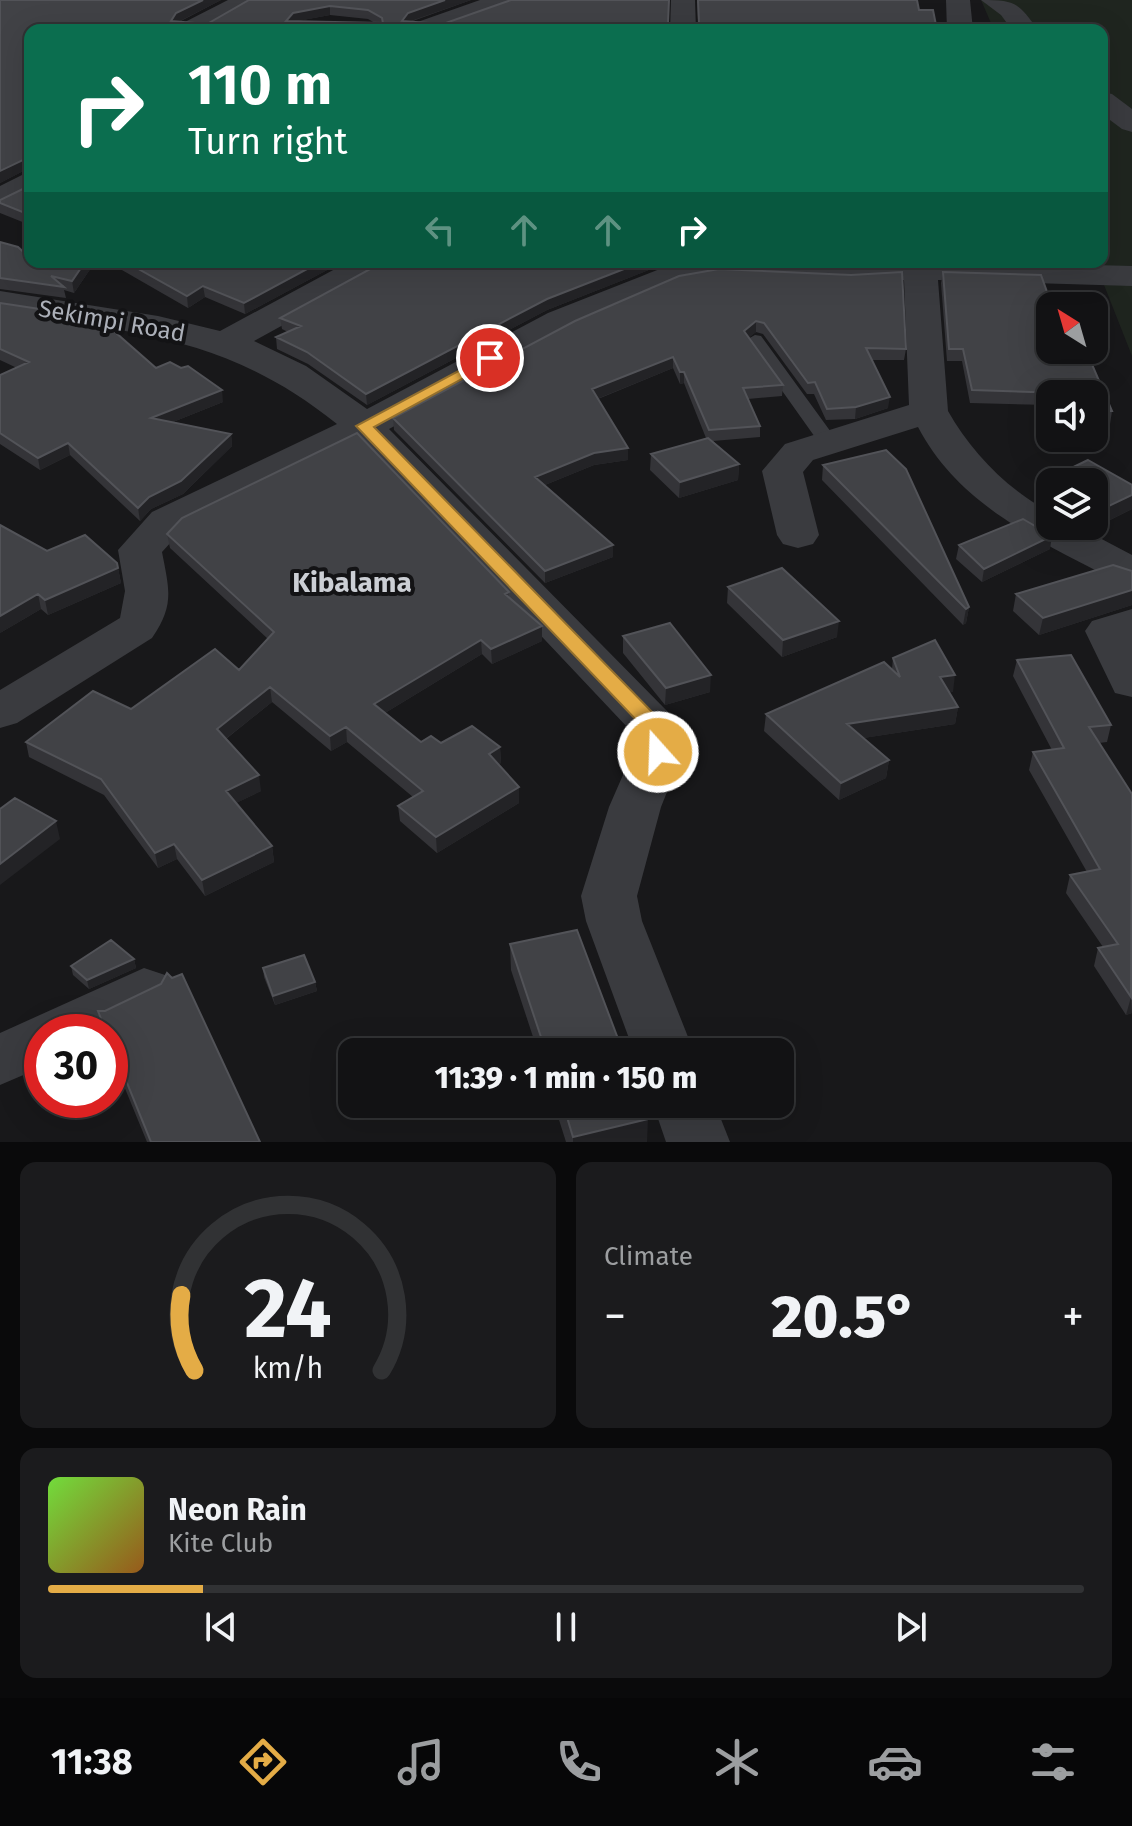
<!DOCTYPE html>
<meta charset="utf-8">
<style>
:root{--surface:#121214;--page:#1b1b1d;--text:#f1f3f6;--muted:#9c9ea0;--line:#313234;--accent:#e4ac46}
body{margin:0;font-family:"Fira Sans",sans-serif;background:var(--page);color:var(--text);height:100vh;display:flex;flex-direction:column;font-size:30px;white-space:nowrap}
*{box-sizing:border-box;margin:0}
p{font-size:26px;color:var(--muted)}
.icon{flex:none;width:44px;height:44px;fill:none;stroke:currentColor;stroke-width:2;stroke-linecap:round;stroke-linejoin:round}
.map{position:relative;height:1142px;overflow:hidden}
.panel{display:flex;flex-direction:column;gap:20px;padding:20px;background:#0a0a0b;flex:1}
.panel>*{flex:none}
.guide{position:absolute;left:24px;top:24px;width:1084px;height:244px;border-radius:16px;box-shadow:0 8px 32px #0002,0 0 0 2px var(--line);background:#0b6e4f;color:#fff;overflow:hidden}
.needle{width:52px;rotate:323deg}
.buttons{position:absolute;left:1036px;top:292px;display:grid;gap:16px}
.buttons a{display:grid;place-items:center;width:72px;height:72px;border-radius:16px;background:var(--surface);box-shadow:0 8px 32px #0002,0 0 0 2px var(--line);font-size:40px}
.speed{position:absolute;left:24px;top:1014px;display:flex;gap:16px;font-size:40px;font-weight:700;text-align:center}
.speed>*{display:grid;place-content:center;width:104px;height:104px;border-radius:50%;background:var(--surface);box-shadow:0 8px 32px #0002,0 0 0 2px var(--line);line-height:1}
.speed .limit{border:12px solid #d22;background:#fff;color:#111}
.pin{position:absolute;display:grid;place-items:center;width:68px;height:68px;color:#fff;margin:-34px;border:4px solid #fff;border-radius:50%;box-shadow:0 2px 8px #0007}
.me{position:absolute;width:88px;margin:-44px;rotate:340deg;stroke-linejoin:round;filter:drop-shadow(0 0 6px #0008)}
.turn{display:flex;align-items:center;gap:28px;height:168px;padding:0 32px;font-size:36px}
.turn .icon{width:104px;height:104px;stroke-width:2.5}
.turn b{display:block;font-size:56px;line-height:68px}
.lanes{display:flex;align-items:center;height:76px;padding:0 32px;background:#0003;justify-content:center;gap:40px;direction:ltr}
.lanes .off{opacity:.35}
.big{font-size:60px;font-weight:800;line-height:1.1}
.panel .card{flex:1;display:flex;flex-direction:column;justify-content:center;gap:12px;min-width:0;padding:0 28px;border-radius:16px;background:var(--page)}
.panel .dial{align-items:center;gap:0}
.dial svg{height:208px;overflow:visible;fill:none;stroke:var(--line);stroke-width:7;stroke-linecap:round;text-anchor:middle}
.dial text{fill:var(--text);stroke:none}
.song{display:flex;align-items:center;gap:24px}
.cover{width:96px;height:96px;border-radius:12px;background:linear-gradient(135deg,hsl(100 70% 55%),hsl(30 70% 35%))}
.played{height:8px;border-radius:4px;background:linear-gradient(90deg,var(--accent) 15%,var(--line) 15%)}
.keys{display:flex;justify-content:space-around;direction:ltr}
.heat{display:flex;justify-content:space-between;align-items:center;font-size:44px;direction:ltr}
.panel .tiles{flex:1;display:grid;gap:20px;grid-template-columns:1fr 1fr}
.card:last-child{grid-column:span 2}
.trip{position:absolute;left:338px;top:1038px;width:456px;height:80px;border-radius:16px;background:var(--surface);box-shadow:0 8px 32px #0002,0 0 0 2px var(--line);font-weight:800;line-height:80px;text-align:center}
.dock{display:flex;height:128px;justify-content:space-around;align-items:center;background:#070708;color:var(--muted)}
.dock .icon{width:56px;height:56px}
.dock .selected{color:var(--accent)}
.dock b{font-size:36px;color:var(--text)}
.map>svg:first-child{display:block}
</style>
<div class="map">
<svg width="1132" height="1142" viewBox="0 0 1132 1142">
<rect width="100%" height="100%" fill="#18181a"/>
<!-- green -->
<path fill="#1f251f" d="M981,0H1132V356L1095,262H1102V30H994Z"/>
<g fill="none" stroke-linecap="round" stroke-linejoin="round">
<!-- service -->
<path fill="#3a3b3f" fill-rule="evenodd" d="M755,335L761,336L836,439L839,443L836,447H822L746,340Z"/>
<!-- minor -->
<path fill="#3a3b3f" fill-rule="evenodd" d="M228,0H259L208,30H175L179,25Z
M480,0H516L513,5L442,30H405L409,25Z
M671,0H695L696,30H670Z
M946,0H970L973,30H947Z
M981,0C1015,0 1018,2 1038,30H1012L1001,15Z
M1102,92L1112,94L1132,109V132L1122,129L1102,114Z
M30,171V194L0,209V186Z
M348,262H390L385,269L254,341L306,366L367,409L548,313L670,265L971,262L1132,266V286L938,280L948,411C971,452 1009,491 1050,512V526H1077L1132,555V585L1116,581C1041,541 960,507 918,427L813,460L803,472L819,535L813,544L798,548L783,544L777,535L762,471L785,444L909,405L904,280L850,283L718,277L678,284L574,329L389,429L668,712L676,723L683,752L661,807L637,896L642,921L694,1052H634L586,921L581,896L609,807L633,752L628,728L359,443L182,530L162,552C169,589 175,605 152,638L17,723L0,728V690L120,618L125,591L118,550L152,512L337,424C226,335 134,333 0,311V291L158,316L220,331Z
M1132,609V697L1115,693L1085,631L1092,621Z
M144,968L165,975L173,991L165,1007L110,1034L42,1032V1067L0,1085V1033Z
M653,1104H715L730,1142H666Z"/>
</g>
<!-- wall -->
<path fill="#343438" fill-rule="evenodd" d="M0,0H221L179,22L207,24L249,0H471L410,22L443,24L698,23L697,0H917L919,10L29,168L0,183ZM330,15L368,19L375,23L297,21Z
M30,170V225L0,213V200L29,186Z
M0,242L30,262H95L74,293L64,290L66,298L0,289Z
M108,262H342L245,314L205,297L188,308Z
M383,262H687H669L547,310L367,405L308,364L277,349L276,337L288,332L282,329L280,318Z
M943,272L1069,355L1112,411L1110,424H1094V394H1050V405L970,403L962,361H947L941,283Z
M679,276L906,349L904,360H872L888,408L855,419L826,420L814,394H807L763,334L756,332L749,337L783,385L782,396L748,399L760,426V437L713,441L739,464L738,480L679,498L650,470L651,454L706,438L684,383L680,384L673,368L598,399L628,448V460L594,465L545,485L613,557L545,583L394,430L393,418Z
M0,303L156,368L223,402L173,422L231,434L232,446L183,494L151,509L140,521L70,455L40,470L0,444V375L17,368L0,360Z
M1088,460L1132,485V509L1090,530L1083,526H1094V482H1050V504L1039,498L1042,482Z
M823,465L969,607L966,623L963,625L822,480Z
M167,534L509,592V598L542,641L492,664L482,654L385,713L421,742L500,747L501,763L498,764L519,787V803L437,853L400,821L398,806L413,797L347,742L331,751L272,702L226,739L261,791L236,803L272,846L274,862L205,896L177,859L158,868L104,795L29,757L26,742L131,709L239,670L268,639L170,548Z
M959,545L1050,549L982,582L956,559Z
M47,551L117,563L121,583L48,615L41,609L0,633Z
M1132,571V605L1039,635L1013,611L1016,594Z
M728,587L837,637L782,657L727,603Z
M623,636L710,692L665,705L623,653Z
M893,658L953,692H949L958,707L955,724L863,738L889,760L886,778L839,800L764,731L766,714L892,669Z
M1017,660L1111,725L1107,742L1099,743L1132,794V1013L1126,1015L1094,966L1098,948L1103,947L1066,893L1070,875L1087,872L1029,770L1033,752L1052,750L1013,676Z
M510,944L623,1052H538L511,970Z
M134,959L136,968L89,989L73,975L71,966Z
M263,968L315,982L317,991L275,1005L264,977Z
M98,1011L260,1142H147L110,1052V1032H103Z
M554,1104H642L647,1142H566Z"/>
<!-- shaded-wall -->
<path fill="#232326" d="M203,0H221L178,22L171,21L176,13Z
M445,0H471L408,22L402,21L408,13Z
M330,6V15L293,22L286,21L293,13Z
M27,158L29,168L0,183V171Z
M85,262H95L74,293L72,281Z
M320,262H342L245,314L244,303Z
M642,262H669L547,310L367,405L366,394L547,299Z
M203,286L205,297L188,308L187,296Z
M756,321V332L744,342V331Z
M673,357V368L592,401V389Z
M680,372H684V383L680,384Z
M222,390L223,402L153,430L151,418Z
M890,397L888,408L855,419L856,407Z
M231,434L232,446L183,494L151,509L140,521L138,508L149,497Z
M68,443L70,455L40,470L38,458Z
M628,448V460L594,465L535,489V477L594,453Z
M739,464L738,480L679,498L680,482Z
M1132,495V509L1090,530L1091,526H1094V513Z
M1052,536L1050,549L982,582L984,569Z
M613,545V557L545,583V571Z
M118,568L121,583L48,615L45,600Z
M1132,590V605L1039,635L1043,618Z
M38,594L41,609L0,633V616Z
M969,607L966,623L963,625L966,609Z
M839,621L837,637L782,657L783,640Z
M542,626V641L492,664L491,649Z
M481,640L482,654L375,719L374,704Z
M711,675L710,692L665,705L666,688Z
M955,675L953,692L937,694L940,677Z
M270,687L272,702L219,744L217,729Z
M958,707L955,724L844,741L847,724Z
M346,727L347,742L331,751L330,736Z
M500,747L501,763L489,769V754Z
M889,760L886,778L839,800L841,783Z
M259,775L261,791L228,807L226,791Z
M519,787V803L437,853L436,837Z
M56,821L60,839L0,885V864Z
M174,844L177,859L158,868L155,853Z
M272,846L274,862L205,896L202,880Z
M134,959L136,968L89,989L87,980Z
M315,982L317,991L275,1005L273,996Z
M1131,997L1132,1013L1126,1015Z
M648,1119L647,1142H573V1137Z"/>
<!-- building -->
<path fill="#414246" stroke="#525358" stroke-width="2" fill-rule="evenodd" d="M0,0H203L176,13L171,21L207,24L249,0H445L408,13L402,21L443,24L511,0H669L668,23H699L698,0H917L919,10H933L937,30H30V159L27,158L0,171ZM330,6L368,10L382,18L383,23L286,21L293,13Z
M30,170V215L0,203V200L29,186Z
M0,242L18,247L30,258V262H85L72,281L51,276L64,287L0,278Z
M126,262H320L244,303L203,286L187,296Z
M383,262H642L547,299L366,394L307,352L276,337L301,326L280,318Z
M719,269L851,275L902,272L906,349L866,348L890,397L856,407L827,409L815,382L808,383L764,323L756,321L744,331L783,385L743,388L760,426L709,430L684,372H680L673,357L592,389L628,448L594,453L535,477L613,545L545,571L393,418L575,321L679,276Z
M943,272L1041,275L1052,306H1050V350H1067L1069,355H1088L1112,411H1094V394L972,390L963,349H949Z
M0,303L99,318L156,368L170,362L181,368L188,366L222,390L151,418L231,434L181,481L149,497L138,508L68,443L38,458L0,433V375L29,362L0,349Z
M357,433L509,592L505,594L542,626L491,649L481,640L374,704L421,742L431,736L441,743L472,726L500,747L489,754L519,787L436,837L398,806L423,791L346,727L330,736L270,687L217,729L259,775L226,791L272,846L202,880L174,844L155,853L101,779L26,742L93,691L131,709L215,649L239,670L274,632L167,534L182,518Z
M708,438L739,464L680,482L651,454Z
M886,450L906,469L969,607L966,609L823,465Z
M1088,460L1132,485V495L1094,513V482H1050V487L1042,482Z
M1023,519L1052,536L984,569L959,545Z
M0,525L47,551L85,535L117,563L118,568L45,600L38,594L0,616Z
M1113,565L1132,571V590L1043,618L1016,594Z
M782,568L839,621L783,640L728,587Z
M670,623L711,675L666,688L623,636Z
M935,640L955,675L940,677L958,707L847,724L889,760L841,783L766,714L884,662L900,677L893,658Z
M1071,655L1111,725L1089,727L1132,794L1131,997L1098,948L1118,944L1070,875L1100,869L1033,752L1064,748L1017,660Z
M15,798L56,821L0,864V809Z
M577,930L623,1052H546L510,944Z
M111,940L134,959L87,980L71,966Z
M304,955L315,982L273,996L263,968Z
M167,973L172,978L182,974L260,1142H151L110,1041V1032H106L98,1011H105L161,984Z
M563,1104H642L648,1119L573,1137Z"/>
<!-- route -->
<path fill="#e4ac46" stroke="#94702e" stroke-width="2" d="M490,354L495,355V361L374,427L658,718L668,752L665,757H650L641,725L356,426Z"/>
<g text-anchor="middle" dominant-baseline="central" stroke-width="8" stroke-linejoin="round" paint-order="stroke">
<!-- street labels -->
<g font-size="24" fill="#acb0b9" stroke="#131315">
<text transform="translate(112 321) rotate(10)">Sekimpi Road</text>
</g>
<!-- quarter labels -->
<g font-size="28" font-weight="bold" fill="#cccfd5" stroke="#131315">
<text x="352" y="582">Kibalama</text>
</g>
</g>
</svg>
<div class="buttons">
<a><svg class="needle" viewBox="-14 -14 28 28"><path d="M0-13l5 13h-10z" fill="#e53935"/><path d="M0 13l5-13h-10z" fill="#9c9ea0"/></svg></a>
<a><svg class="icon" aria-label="sound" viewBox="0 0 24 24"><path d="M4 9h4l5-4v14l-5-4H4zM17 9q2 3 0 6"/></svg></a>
<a><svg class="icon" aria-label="layers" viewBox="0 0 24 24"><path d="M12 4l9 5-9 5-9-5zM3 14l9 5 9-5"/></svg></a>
</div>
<div class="speed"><div class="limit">30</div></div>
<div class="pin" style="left:490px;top:358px;background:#d93025"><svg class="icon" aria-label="arrive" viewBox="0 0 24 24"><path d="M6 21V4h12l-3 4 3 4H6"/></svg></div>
<svg class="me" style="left:658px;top:752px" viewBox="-20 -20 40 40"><circle r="17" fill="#e4ac46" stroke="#fff" stroke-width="3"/><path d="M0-11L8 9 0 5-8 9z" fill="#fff"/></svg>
<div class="trip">11:39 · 1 min · 150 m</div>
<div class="guide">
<div class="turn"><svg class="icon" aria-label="right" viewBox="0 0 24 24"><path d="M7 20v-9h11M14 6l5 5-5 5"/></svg><div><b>110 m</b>Turn right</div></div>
<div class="lanes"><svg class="icon off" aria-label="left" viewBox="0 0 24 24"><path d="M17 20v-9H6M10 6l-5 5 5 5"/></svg><svg class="icon off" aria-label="ahead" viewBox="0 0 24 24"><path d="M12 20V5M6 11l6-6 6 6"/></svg><svg class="icon off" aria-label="ahead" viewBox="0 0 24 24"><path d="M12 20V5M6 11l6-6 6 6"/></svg><svg class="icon" aria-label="right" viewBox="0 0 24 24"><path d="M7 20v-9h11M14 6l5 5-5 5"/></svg></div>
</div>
</div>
<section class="panel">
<div class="tiles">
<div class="card dial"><svg viewBox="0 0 100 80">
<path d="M14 69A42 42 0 1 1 86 69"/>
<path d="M14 69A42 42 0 0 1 9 40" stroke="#e4ac46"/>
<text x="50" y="56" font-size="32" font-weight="700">24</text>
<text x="50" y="72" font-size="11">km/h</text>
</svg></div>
<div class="card"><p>Climate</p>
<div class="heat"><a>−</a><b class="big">20.5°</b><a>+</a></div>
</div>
<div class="card">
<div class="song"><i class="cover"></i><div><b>Neon Rain</b><p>Kite Club</p></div></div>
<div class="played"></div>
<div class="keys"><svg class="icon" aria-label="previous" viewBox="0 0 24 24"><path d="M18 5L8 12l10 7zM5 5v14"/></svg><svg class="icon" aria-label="pause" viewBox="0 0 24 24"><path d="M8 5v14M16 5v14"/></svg><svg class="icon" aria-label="next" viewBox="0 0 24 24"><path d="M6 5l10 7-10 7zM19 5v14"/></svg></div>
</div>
</div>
</section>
<nav class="dock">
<b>11:38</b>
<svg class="icon selected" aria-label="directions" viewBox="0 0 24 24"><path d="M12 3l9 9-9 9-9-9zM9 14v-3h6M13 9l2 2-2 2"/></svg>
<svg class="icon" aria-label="music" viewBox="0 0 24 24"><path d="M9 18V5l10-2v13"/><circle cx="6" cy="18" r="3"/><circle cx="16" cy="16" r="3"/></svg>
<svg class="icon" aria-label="phone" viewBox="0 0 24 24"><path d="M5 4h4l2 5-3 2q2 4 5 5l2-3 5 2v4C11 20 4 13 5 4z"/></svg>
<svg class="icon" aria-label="climate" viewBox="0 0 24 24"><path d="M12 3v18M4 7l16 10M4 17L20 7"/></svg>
<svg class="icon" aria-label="car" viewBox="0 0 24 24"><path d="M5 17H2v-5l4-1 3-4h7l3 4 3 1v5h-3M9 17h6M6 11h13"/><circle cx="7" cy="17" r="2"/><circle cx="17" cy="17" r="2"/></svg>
<svg class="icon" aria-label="filters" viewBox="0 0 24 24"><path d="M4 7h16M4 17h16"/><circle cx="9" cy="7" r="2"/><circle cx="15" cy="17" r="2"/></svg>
</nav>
